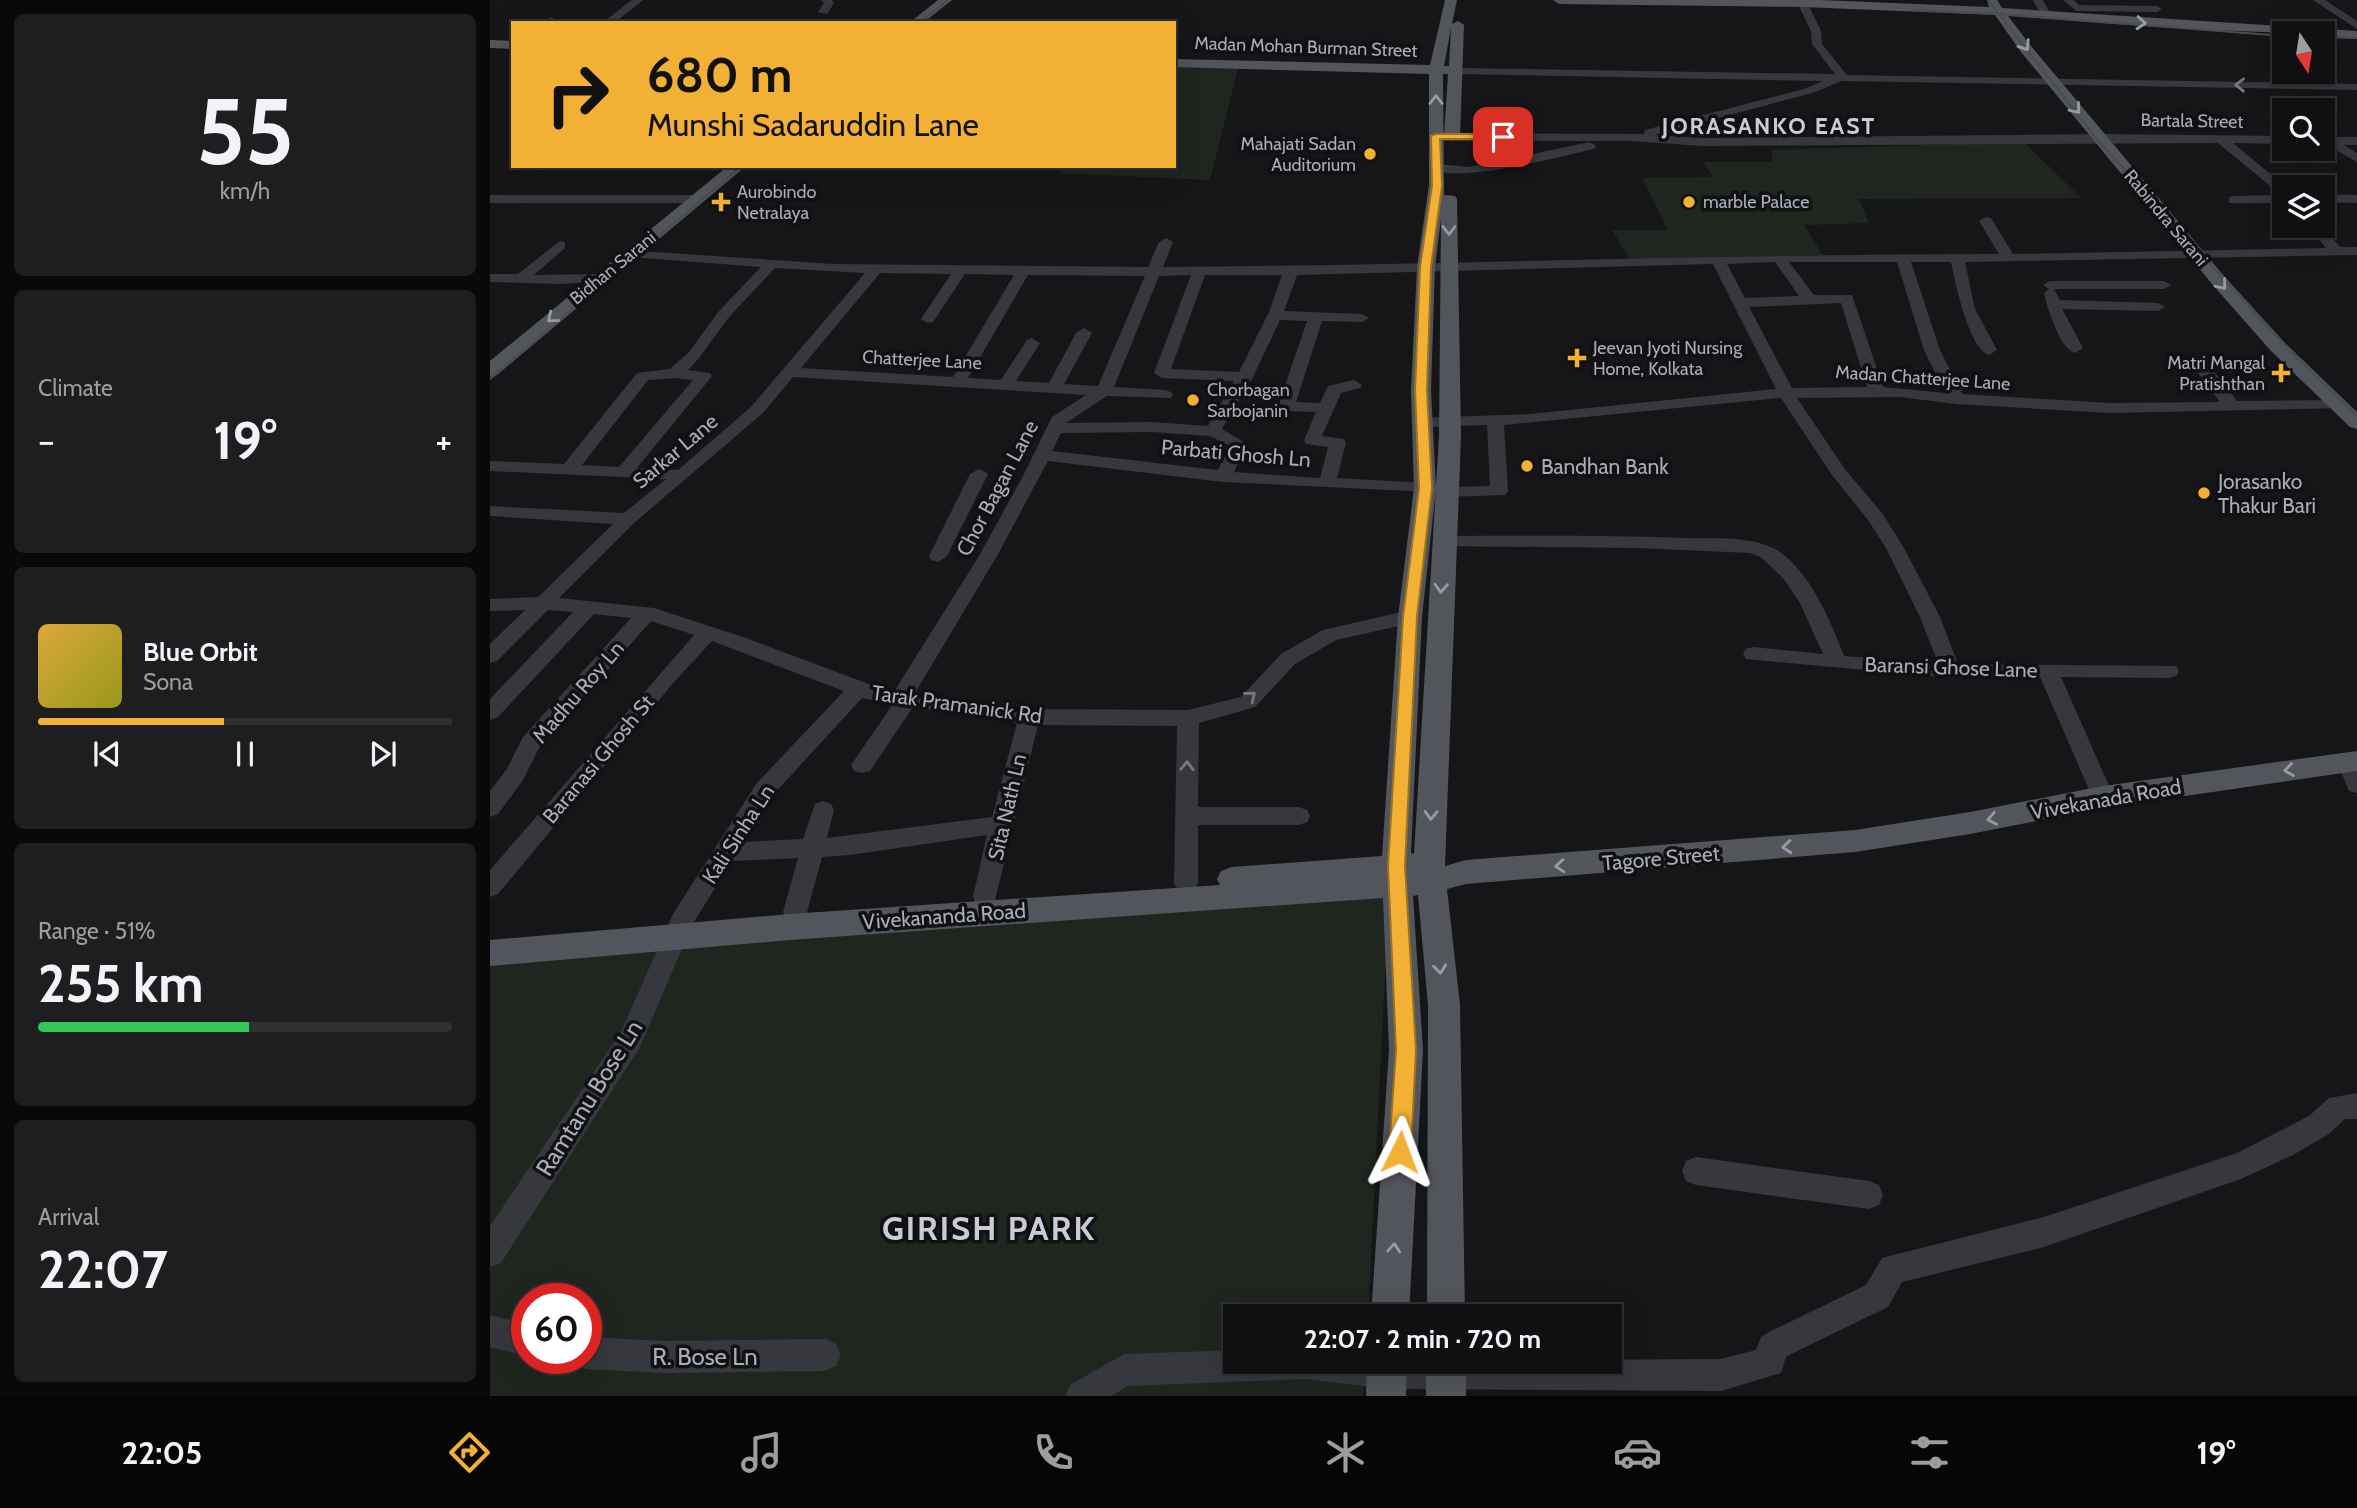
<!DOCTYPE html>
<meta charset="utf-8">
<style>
:root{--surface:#101012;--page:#1e1e20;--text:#f1f3f6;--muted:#9c9d9f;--line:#303032;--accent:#f2b134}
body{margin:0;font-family:Cabin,sans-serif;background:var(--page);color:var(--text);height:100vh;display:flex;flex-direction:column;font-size:26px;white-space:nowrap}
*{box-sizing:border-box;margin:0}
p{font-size:23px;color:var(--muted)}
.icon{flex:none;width:38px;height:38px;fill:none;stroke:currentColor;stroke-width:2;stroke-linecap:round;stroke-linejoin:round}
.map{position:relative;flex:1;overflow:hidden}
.sheet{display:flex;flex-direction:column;gap:14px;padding:14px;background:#09090a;width:490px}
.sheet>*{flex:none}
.hud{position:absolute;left:21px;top:21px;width:665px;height:147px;border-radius:0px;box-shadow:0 7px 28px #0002,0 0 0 2px var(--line);background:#f2b134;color:#111;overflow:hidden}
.needle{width:46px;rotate:168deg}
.controls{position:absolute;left:1782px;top:21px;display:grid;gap:14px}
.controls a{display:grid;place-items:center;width:63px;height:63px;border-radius:0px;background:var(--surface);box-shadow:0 7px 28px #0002,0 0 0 2px var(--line);font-size:35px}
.speed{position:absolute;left:21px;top:1283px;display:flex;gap:14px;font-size:35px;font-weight:700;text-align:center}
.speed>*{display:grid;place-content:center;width:91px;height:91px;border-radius:50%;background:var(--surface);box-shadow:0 7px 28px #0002,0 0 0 2px var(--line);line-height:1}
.speed .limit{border:10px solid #d22;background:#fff;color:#111}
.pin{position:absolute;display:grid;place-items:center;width:60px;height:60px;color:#fff;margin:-30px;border-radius:14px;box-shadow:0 4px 10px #0006}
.me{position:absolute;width:77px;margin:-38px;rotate:3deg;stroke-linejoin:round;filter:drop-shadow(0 0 5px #0008)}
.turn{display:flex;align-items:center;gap:24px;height:147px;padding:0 21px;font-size:32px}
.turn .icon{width:91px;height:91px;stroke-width:2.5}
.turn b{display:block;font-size:49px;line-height:60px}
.big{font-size:52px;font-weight:700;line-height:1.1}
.sheet .tile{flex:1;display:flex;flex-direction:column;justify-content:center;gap:10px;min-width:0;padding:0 24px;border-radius:10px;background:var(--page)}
.sheet .dial{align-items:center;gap:0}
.dial b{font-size:91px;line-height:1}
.song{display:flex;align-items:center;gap:21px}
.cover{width:84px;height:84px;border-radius:10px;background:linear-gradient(135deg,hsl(40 70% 55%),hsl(60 70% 35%))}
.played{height:7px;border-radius:4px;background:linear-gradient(90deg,var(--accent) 45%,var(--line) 45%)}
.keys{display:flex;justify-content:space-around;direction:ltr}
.heat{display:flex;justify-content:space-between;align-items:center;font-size:38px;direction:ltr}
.charge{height:10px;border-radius:5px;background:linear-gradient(90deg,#34c759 51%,var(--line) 0)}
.trip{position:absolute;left:733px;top:1304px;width:399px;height:70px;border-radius:0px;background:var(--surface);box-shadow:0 7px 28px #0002,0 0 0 2px var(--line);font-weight:700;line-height:70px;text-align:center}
.tab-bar{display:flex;height:112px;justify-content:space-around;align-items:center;background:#060607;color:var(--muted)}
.tab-bar .icon{width:49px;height:49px}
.tab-bar .on{color:var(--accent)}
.tab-bar b{font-size:32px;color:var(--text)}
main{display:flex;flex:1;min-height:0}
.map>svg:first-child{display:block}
</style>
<main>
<section class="sheet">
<div class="tile dial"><b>55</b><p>km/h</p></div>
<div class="tile"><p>Climate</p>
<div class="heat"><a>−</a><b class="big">19°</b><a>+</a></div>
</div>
<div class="tile">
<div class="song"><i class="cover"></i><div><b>Blue Orbit</b><p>Sona</p></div></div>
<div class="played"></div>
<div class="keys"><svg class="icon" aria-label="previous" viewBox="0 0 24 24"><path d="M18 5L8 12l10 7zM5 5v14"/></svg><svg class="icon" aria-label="pause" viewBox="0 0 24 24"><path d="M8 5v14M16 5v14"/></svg><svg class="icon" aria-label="next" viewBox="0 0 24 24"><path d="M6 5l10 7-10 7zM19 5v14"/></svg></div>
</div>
<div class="tile"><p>Range · 51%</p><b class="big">255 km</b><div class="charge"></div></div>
<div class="tile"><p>Arrival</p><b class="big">22:07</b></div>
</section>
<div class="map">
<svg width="1867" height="1396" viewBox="0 0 1867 1396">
<rect width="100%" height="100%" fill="#161618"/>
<!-- green -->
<path fill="#1e261f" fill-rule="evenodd" d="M684,67L748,68L720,180L570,173L575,166H684Z
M1534,142L1591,198L1369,199L1379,223L1314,225L1333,255L1140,260L1122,230H1178L1152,178L1223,177L1212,162H1283L1281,150Z
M899,895L878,1316H746V1362H875L873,1396H0V955ZM37,1298H96V1358H37Z"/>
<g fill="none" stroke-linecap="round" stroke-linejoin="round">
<!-- minor -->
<path fill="#37383d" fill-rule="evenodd" d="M142,0H153L124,23H112Z
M331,0H342L344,3L337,14L328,12L334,3Z
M1306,0H1316L1331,31L1332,44L1357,75L1867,84V90L1352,81L1322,93L1165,135L1213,138L1610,134L1794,136V144L1743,143L1796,187H1794V203H1739V197L1744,196L1791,195L1728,143L1213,146L1141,141H945L939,137L945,133L1154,134L1155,130L1314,89L1333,81L966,74L961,71L966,68L1345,74L1322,44L1321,31Z
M1543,0H1553L1561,15L1560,17H1552Z
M1573,0H1584L1589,5L1667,6L1672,9L1667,12L1586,11Z
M1823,0H1835L1867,21V29Z
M61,17L66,20L64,23H52Z
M1832,137H1867V145H1854L1867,153V162L1837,145H1832Z
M1100,142L1106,146L1104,149C1074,156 963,185 941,168L947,164L979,167Z
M1832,194L1867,195V203L1832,202Z
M0,195H205L212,199L205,203H0Z
M1496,217L1501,218L1523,254L1836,248L1818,226H1832L1850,247H1867V255L1475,262L1485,309L1507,350L1499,355C1479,349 1465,282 1461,262H1421L1450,350L1472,394L1620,403L1730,402L1701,363L1709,358L1715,360L1747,401L1849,400L1857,405L1855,408L1620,413L1466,404L1410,397L1307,398L1354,468L1392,513L1414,548L1450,617L1468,664L1686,666L1689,671L1686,676L1679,678L1571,677L1624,797L1621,803L1613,806L1605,803L1550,677L1461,678L1256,659L1253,654L1256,649L1263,647L1333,654L1310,603L1293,578L1272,558L1260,553L1147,548L947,546L945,542L954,536C1034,536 1115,535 1195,538C1223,539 1259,535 1285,549C1319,569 1340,620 1354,656L1448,663L1430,617L1396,548L1378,520L1342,475L1291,398L1014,425L1018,491L1015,495L957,497L948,492L957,487L1000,486L997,425L931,427L925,426L923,422L925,418L1040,414L1286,389L1223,264L807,275L794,311L872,314L879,318L872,322L832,321L806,402L830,403L838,386L864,380L872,385L870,388L851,393L832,436L854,439L856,443L847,478L935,483L941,484L944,488L941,492L733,482L558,461L507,556L425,693L539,709L698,710L751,697L791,654L833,630L920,610L927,612L930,617L927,622L846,640L805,664L765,707L709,723L708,807H809L817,810L820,816L817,822L809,825H708V883L704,890L696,893L688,890L684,883L687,726L548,725L504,904L495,907L486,904L483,897L497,835L360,855L332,857L317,912L314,919L305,922L296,919L293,912L308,858L242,861L202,925L150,1047L11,1263L0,1267V1226L131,1032L183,914L266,784L354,691L222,641L184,682L8,894L0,897V870L204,635L161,621L49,748L33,780L8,814L0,817V791L17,769L33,737L141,618L104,614L8,717L0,720V699L83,612L58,610L7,661L0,663V644L35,610L0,611V599L48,597L123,524L0,516V506L134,513L176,479L0,471V461L74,464L147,373L180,369L199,352L229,311L271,267L140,257L133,253L135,250L343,264L658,267L669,242L676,238L683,242L673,267C951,265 1230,254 1509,254L1489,221ZM1285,262L1309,296L1255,298L1237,264ZM1299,262H1407L1434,350L1455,393L1393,387L1362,295H1324ZM285,268L375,273L261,407L188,470L147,468L222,376L220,373L198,370L209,358L239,317ZM390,273L461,274L431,319L438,323L443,322L475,274L524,275L463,377L311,368ZM538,275L655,276L608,386L574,384L602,333L594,328L586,333L559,383L526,381L550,343L542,338L537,340L511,380L478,378ZM701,275L664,373L672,378L744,381L718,426L662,422L576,423L617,396L681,398L683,395L681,392L675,390L624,387L669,276ZM715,275H792L779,312L749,372L681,369ZM1351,303L1377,387L1302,388L1259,307ZM790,320L817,321L788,406L796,411L826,412L814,440L816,444L838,447L830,478L744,472L757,444L732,429L763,377ZM303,377L596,395L562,417L533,476L489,556L405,690L387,687L259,639L164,608L69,598L144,523L273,413ZM185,378L203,380L129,467L92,465L158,380ZM662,432L720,436L740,446L728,470L562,451L571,433ZM372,698L403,704L361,765L364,771L372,773L380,771L423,707L527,723L502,817L337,838L344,810L341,804L333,801L325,804L313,839L254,842L282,796Z
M70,241L75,242V248L44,275L110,274L117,278L115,281L70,284L0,282V274H28Z
M1560,281H1674L1681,285L1674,289H1564L1570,300L1668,303L1675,307L1668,311L1572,309L1593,348L1585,353C1570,349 1557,307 1554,293L1559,289L1553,285Z
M489,469L498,474L457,556L448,562L441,560L439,556L480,474Z
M1858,754L1867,758V793L1859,791L1847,762L1850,756Z
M1867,1093V1119H1855L1839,1134L1803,1155L1751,1179L1554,1247L1412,1282L1398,1307L1301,1354L1296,1357L1291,1373L1231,1391L896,1389L817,1379L638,1386L621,1396H575L580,1385L634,1354L746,1350V1362L1231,1359L1266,1350L1271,1337L1279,1332L1376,1285L1392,1258L1554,1217L1747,1153L1819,1116L1839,1098Z
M1206,1157L1379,1181L1389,1185L1393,1195L1389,1205L1379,1209L1206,1185L1196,1181L1192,1171L1196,1161Z
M0,1315L37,1324V1356L0,1347Z
M96,1337L176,1341L335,1339L346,1344L351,1355L346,1366L335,1371L176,1373L96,1369L85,1364L82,1358H96Z"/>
<!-- major -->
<path fill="#53555c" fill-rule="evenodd" d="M448,0H462L433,23H419Z
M955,0H967L962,24L968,21L974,25L970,136L962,141L954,136L958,74H953L954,195L965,196L967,199L971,436L955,866L976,860L1365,830L1480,812L1613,786L1867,751V771L1613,808L1480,834L1365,852L976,884L957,889L970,1005L975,1316H937L938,1005L928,895L923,896L933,1050L919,1316H881L899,1050L893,898L300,940L0,966V940L300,914L730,885L727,879L731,871L742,867L892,856L908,617L924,488L921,390L927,267L939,185V74L684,67V59L940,65ZM961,28L959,66H954ZM951,219L949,436L924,854L921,853L932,617L946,488L941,390L945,267Z
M1063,0H1331L1499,7L1497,0H1507L1512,8L1867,31V39L1832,37V33C1730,33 1623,24 1518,16L1541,46L1734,276L1795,343L1867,412V429L1860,427L1781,351L1722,284L1531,52L1505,15L1313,7L1069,4Z
M0,40L23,41V49L0,48Z
M238,166H256L7,375L0,377V361Z
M877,1362H917L916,1396H876Z
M936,1362H976V1396H936Z"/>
<!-- tram -->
<path stroke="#4a4c52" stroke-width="2" d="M1498,0L1606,138L1799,350L1867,416
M1421,10L1511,14L1794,36
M429,23L458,0
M1832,37L1867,38
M0,379L252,166"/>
</g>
<!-- one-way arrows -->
<defs><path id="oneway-chevron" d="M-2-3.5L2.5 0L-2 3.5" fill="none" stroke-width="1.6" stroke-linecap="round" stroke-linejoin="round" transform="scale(1.75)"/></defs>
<g stroke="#979ba6">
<use href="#oneway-chevron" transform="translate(1651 23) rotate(5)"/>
<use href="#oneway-chevron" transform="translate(1535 46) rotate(57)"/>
<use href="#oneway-chevron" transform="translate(946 100) rotate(-90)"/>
<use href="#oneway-chevron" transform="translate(1586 109) rotate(50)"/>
<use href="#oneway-chevron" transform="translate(959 230) rotate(90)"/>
<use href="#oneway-chevron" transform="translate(1732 285) rotate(50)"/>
<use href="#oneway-chevron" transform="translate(62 318) rotate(140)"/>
<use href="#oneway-chevron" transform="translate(951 588) rotate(93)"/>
<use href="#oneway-chevron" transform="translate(1799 770) rotate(172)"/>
<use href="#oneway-chevron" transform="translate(941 815) rotate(92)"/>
<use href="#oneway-chevron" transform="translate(1502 819) rotate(169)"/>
<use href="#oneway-chevron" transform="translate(1297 847) rotate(175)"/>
<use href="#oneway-chevron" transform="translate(1070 866) rotate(176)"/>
<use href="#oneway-chevron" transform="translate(950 969) rotate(83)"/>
<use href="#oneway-chevron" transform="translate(904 1248) rotate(-86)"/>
</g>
<g stroke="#757881">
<use href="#oneway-chevron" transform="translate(1750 85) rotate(-179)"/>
<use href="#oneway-chevron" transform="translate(761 696) rotate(-39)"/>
<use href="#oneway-chevron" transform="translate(697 766) rotate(-89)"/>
</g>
<!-- route -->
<path fill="#f2b134" stroke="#9d7322" stroke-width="2" d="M1013,134L1018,137L1016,139H950L952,186L941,267L937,390L942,488L927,617L915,866L926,1050L921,1152L918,1159L910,1162L902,1159L899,1152L906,1050L898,866L913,617L929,488L925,390L930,267L942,186L941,136L946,134Z"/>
<!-- markers -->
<g fill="#f2b134" stroke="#111113" stroke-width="2.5">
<circle cx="880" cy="154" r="7"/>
<path d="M227.5 191.5h7v7h7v7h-7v7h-7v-7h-7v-7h7z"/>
<circle cx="1199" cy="202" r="7"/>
<path d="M1083.5 347.5h7v7h7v7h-7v7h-7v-7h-7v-7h7z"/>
<path d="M1787.5 362.5h7v7h7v7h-7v7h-7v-7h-7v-7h7z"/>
<circle cx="703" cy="400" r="7"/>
<circle cx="1037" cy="466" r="7"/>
<circle cx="1714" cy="493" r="7"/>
</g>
<g text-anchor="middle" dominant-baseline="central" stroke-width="7" stroke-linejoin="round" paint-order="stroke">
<!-- far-street labels -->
<g font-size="18" fill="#a8adb8" stroke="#111113">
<text transform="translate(816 47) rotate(2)">Madan Mohan Burman Street</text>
<text transform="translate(1702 121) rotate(1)">Bartala Street</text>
<text transform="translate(1676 218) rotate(50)">Rabindra Sarani</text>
<text transform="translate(123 268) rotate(-39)">Bidhan Sarani</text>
<text transform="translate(432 360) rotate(3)">Chatterjee Lane</text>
<text transform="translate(1433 378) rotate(4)">Madan Chatterjee Lane</text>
</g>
<!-- far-poi labels -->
<g font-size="18" fill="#a8adb8" stroke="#111113" text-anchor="start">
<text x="866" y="144" text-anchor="end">Mahajati Sadan<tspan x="866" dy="21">Auditorium</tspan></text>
<text x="247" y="192">Aurobindo<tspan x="247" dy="21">Netralaya</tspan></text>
<text x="1213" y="202">marble Palace</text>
<text x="1103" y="348">Jeevan Jyoti Nursing<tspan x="1103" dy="21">Home, Kolkata</tspan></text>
<text x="1775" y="363" text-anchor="end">Matri Mangal<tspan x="1775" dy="21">Pratishthan</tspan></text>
<text x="717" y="390">Chorbagan<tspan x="717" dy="21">Sarbojanin</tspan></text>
</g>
<!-- street labels -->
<g font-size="21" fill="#a8adb8" stroke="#111113">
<text transform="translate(185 451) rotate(-40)">Sarkar Lane</text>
<text transform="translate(746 453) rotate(5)">Parbati Ghosh Ln</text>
<text transform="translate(507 488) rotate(-62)">Chor Bagan Lane</text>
<text transform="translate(1461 667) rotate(2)">Baransi Ghose Lane</text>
<text transform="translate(88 692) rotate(-49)">Madhu Roy Ln</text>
<text transform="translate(467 704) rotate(8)">Tarak Pramanick Rd</text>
<text transform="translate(108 759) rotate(-50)">Baranasi Ghosh St</text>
<text transform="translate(1616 799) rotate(-10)">Vivekanada Road</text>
<text transform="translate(517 807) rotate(-77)">Sita Nath Ln</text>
<text transform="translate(248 834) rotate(-57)">Kali Sinha Ln</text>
<text transform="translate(1171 858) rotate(-5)">Tagore Street</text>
<text transform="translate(454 916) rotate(-4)">Vivekananda Road</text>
</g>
<!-- poi labels -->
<g font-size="21" fill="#a8adb8" stroke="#111113" text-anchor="start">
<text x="1051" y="466">Bandhan Bank</text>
<text x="1728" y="481">Jorasanko<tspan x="1728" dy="24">Thakur Bari</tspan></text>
</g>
<!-- far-district labels -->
<g font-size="23" font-weight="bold" letter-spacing="2" fill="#c9ccd4" stroke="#111113">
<text x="1279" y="126">JORASANKO EAST</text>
</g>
<!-- near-street labels -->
<g font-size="24" fill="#a8adb8" stroke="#111113">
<text transform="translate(99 1098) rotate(-58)">Ramtanu Bose Ln</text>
<text x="215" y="1356">R. Bose Ln</text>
</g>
<!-- near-district labels -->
<g font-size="33" font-weight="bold" letter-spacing="2" fill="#c9ccd4" stroke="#111113">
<text x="499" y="1228">GIRISH PARK</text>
</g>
</g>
</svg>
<div class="controls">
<a><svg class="needle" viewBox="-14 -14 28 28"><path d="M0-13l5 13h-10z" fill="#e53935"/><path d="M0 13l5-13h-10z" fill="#9c9d9f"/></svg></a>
<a><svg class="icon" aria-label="search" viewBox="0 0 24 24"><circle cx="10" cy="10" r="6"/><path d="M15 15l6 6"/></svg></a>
<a><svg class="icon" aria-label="layers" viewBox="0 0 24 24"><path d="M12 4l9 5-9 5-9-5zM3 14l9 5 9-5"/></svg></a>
</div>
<div class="speed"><div class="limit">60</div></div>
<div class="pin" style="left:1013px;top:137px;background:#d93025"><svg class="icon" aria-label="arrive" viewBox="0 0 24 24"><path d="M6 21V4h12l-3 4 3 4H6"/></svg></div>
<svg class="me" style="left:910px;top:1152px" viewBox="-20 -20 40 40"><path d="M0-17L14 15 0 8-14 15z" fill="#f2b134" stroke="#fff" stroke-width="4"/></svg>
<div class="trip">22:07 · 2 min · 720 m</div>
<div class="hud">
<div class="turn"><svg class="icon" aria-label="right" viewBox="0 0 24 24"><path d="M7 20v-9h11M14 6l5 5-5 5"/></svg><div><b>680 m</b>Munshi Sadaruddin Lane</div></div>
</div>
</div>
</main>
<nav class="tab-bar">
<b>22:05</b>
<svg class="icon on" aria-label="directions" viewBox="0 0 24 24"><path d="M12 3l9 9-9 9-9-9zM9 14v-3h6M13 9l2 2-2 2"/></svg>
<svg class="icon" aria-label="music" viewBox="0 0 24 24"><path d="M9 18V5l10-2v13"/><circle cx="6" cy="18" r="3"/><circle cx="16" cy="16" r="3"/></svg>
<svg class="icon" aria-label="phone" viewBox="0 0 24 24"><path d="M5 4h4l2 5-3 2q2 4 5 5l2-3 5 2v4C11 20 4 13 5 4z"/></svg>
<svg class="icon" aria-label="climate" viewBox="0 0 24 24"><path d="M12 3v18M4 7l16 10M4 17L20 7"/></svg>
<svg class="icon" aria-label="car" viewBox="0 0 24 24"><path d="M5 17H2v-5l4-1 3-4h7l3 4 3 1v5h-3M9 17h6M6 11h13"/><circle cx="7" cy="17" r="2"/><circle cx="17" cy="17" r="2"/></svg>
<svg class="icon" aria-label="filters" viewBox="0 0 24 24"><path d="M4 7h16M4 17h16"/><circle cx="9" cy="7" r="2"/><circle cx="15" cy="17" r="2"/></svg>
<b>19°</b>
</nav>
